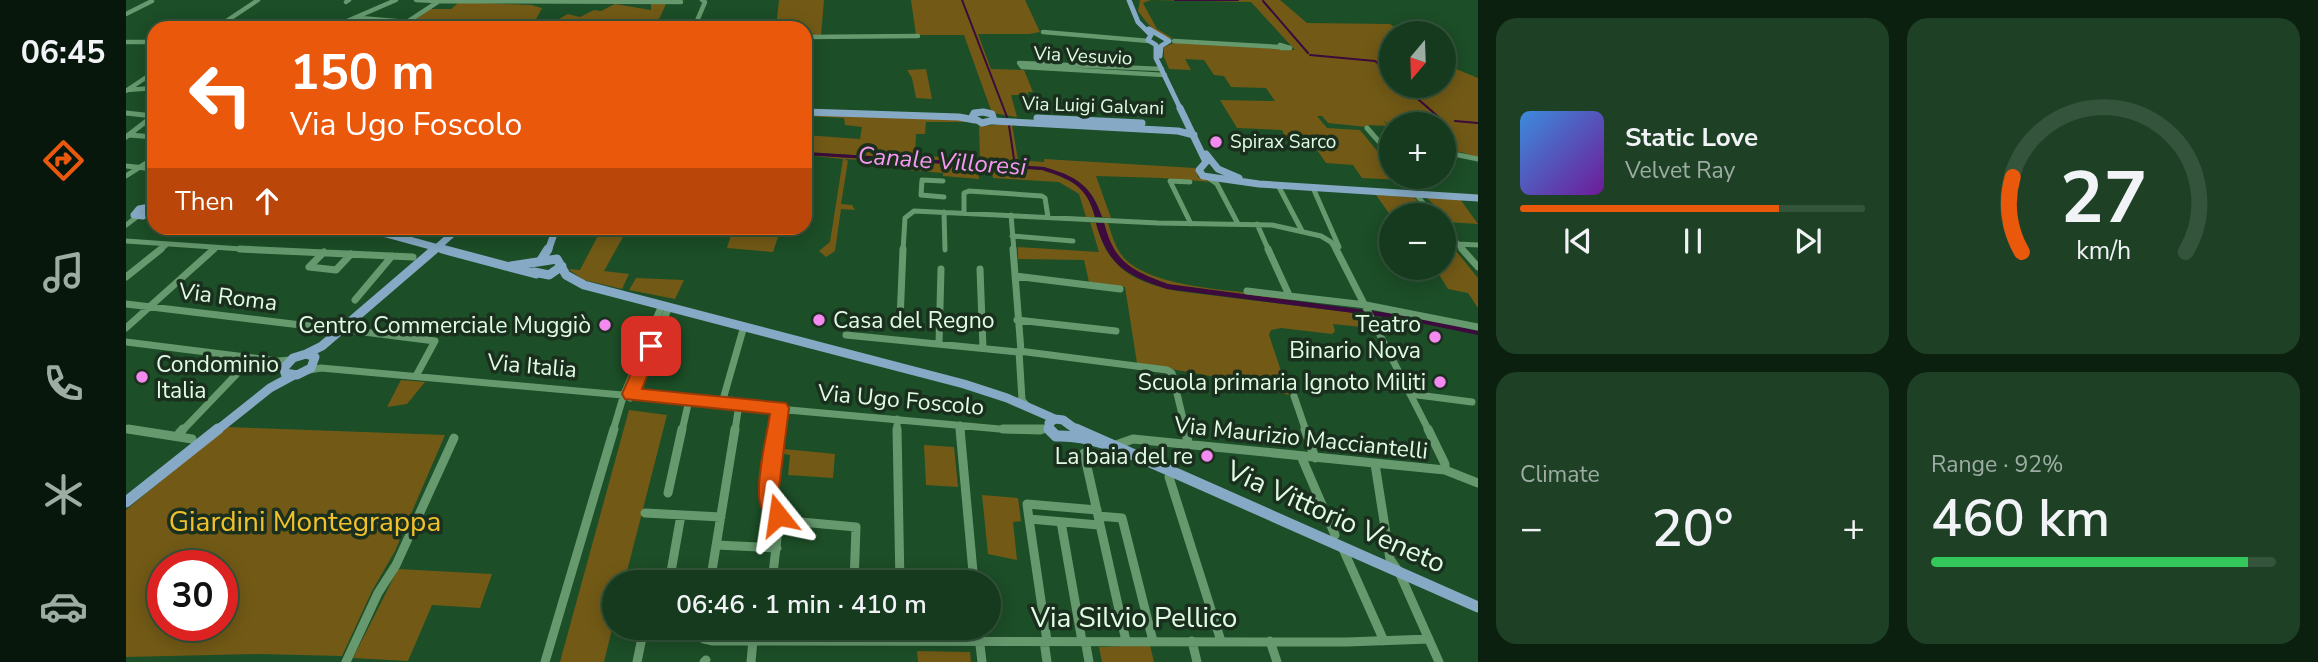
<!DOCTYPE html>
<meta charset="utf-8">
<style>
:root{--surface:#153a1d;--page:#1e4126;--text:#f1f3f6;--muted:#9dada4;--line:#34543b;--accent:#ea580c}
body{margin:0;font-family:"Nunito Sans",sans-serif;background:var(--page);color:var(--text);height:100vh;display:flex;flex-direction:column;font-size:26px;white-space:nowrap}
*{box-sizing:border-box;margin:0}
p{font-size:23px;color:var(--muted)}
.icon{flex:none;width:38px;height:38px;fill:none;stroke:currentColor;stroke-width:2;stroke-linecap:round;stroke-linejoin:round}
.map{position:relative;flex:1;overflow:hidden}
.drawer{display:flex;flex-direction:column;gap:18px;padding:18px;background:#0c2010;width:840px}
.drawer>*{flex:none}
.guide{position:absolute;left:21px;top:21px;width:665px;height:214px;border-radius:21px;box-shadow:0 4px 18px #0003,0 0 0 2px var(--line);background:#ea580c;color:#fff;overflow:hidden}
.needle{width:46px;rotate:199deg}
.buttons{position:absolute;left:1253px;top:21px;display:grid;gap:14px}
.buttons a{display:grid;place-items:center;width:77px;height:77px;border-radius:50%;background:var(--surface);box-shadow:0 4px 18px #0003,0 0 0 2px var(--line);font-size:35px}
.speed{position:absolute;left:21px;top:550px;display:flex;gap:14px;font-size:35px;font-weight:700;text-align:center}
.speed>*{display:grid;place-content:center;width:91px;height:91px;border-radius:50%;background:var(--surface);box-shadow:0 4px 18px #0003,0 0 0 2px var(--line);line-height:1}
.speed .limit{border:10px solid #d22;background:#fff;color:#111}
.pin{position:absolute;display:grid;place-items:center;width:60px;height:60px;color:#fff;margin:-30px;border-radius:14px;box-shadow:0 4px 10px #0006}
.me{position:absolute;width:77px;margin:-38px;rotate:345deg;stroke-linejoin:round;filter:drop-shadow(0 0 5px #0008)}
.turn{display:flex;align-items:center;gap:24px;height:147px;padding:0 28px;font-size:32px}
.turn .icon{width:91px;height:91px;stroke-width:2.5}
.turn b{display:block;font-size:49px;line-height:60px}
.then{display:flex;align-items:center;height:66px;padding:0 28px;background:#0003;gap:14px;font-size:26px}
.big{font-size:52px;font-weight:600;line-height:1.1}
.drawer .card{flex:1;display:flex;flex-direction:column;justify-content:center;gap:10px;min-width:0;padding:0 24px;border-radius:21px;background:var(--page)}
.drawer .dial{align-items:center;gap:0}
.dial svg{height:182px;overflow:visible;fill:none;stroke:var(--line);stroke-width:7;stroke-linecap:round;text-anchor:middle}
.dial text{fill:var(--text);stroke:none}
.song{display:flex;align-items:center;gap:21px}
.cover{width:84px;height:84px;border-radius:10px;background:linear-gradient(135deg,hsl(210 70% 55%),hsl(280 70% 35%))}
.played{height:7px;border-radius:4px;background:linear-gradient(90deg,var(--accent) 75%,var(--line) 75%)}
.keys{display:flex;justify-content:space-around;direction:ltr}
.heat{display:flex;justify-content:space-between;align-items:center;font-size:38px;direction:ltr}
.charge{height:10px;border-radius:5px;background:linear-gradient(90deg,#34c759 92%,var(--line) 0)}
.drawer .tiles{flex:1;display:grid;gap:18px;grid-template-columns:repeat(2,1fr)}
.trip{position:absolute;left:476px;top:570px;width:399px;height:70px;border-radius:35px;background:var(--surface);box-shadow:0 4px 18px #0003,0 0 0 2px var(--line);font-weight:600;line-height:70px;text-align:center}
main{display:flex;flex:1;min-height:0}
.menu{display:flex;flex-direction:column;width:126px;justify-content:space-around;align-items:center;background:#08170c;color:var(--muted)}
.menu .icon{width:49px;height:49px}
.menu .active{color:var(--accent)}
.menu b{font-size:32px;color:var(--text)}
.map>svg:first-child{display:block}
</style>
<main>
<nav class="menu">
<b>06:45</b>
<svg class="icon active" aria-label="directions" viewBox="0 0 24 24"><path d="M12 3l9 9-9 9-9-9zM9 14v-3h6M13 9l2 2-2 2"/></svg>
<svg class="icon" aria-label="music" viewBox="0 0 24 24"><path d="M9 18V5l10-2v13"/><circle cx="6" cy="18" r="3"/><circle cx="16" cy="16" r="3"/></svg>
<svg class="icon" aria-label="phone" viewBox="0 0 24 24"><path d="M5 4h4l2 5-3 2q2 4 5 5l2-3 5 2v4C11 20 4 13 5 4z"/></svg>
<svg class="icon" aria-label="climate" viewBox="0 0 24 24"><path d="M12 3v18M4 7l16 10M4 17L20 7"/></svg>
<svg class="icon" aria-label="car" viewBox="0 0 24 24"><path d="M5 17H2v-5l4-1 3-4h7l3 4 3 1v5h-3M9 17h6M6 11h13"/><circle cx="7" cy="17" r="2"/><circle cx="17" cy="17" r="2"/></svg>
</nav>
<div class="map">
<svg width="1352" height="662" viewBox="0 0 1352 662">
<rect width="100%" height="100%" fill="#1c4e27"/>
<!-- green -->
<path fill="#725a16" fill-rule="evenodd" d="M653,0H698L695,36H679V28H650Z
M785,0H899L914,32L903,34H852L865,69L898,70L907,92H902V95H885L891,117L866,113L838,35H790Z
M1014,0H1154L1181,23L1264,24L1277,33H1265V86H1318V64L1352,78V158L1335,152L1318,151V124H1265V127L1257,120L1262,126L1241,125V127L1202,123L1196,116H1191L1201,128L1234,130L1265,168V177H1272L1275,180L1236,178L1227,165L1200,163L1189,147L1163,145L1156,130L1111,128L1094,100L1149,101L1140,88L1105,87L1098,76L1088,75L1078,60L1059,59L1065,70L1043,69L1038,57V47L1050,42L1169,50L1125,2L1025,0L1017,3L1031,29L1048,39C1029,35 1022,24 1012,11Z
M333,2L405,5L416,8L408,23L420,26L442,14L454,17L468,10L475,11L489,4L525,10V3L540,4L529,28H277L304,9H325Z
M800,69L806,99L790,98L786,78L781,70Z
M679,113L844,119L842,122H800L799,134H790L789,155L854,160L853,126L886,124L892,160L918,162V159L1069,168L1072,177L1086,182L1036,178L970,176L985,218L976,217C965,184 950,178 918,167L679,152V135L734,139L736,127L719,125L718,118L679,116Z
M679,155L916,170C945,180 961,185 969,217H960L953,194L933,182L867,178L865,169H852L853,179L817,176V173L781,170V163L719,159L722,161L715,204L726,205L729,210L715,209L709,251L700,257L693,251L704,242L717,159Z
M1250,195L1288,197L1302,215L1265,216Z
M1300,197L1334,199L1352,224L1321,222L1318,215Z
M964,222L970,223C982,268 1005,281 1051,291L1237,314L1245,328L1207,324L1209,331L1206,334L1155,328L1145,330L1143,335L1163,395L1079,375L1011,363L999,287L963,282L958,260L892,259V247L973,252Z
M978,223H982C986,235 989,248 998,258C1028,290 1121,291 1165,297L1166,300C1116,294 1023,296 989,254C983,245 981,234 978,223Z
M476,228H502L478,271L503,274L496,289L458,280L442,269L454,270Z
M607,228H655L647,252L601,248Z
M1318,240H1321L1352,278V308L1342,293L1322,289L1309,268H1318Z
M510,278L558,280L549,299L503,290Z
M275,380L299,382L281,404L261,407Z
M503,410L541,415L498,583H488V621L478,662H434Z
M100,427L319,435L269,551L246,591L216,656L132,654L0,657V510ZM37,565H96V625H37Z
M798,445L828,447L832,487L800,485Z
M658,449L709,454L707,478L662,475L664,455L658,454Z
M856,495L892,498L895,521L887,522L891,560L862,554Z
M272,569L366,574L354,608L306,605L282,661L227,658Z
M1024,645L1028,662H976L973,647Z
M791,651L844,652L845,662H792Z"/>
<!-- water -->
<path fill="#3c0a3c" d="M679,152L918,167C950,176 965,185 976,217H969C961,186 945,179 916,170L679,155Z
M970,223H978C989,263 1005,270 1042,284L1292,317L1352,331V335L1274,319L1041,289C1000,275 982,266 970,223Z"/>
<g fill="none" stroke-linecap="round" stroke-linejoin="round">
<!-- stream -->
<path stroke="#3c0a3c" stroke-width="2" d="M836,0L881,117
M1049,0H1112
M1137,1L1182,53
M1184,55L1249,61L1265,74
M1277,86L1316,120
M1329,121L1352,123
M883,126L888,159"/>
<!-- minor-far3 -->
<path stroke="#66996e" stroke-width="4.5" d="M290,0L310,1
M220,2L223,0
M0,14L26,1
M234,18L281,22
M90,28L132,0
M205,28L270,0
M272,28L313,1L555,2
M568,28L579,2L576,0
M917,32L1023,41
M679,37L792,36
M1048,41L1153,47
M0,42H28
M1154,45L1164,48H1155Z
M1036,69L893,63L896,67L1039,75
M1,90L28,88
M0,91L28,72"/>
<!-- minor-far2 -->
<path stroke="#66996e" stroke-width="5" d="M0,113L27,116L0,137
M1241,128L1255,144L1265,149
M3,135L28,137
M1318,152L1352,159
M0,166L28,169
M0,176L28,158
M1276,177L1307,215
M1084,179L1091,184L1112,224
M817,181L796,180L795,195L818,197
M1064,182L1044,181L1065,224
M1153,187L1176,231
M1190,188L1188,190L1213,247
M818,212L819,250
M838,213V193L843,191L916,196L919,198L922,217
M885,215L888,251
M1131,224L1143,251
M0,225L12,216
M1318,228L1338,251
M886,236L947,241
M0,241L146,251
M1331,244L1352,245
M33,251L40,245
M86,251L89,248
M777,251L779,218L788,211L1032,223L1146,225L1195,236L1205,242L1211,251"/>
<!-- minor-far1 -->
<path stroke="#66996e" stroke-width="7" d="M114,249L287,257
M887,249L895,351
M1142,249L1163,295
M1210,249L1303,431
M1336,249L1352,267
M198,252L183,267L210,270L225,254
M854,269L857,348
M889,276L994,289
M0,277L35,249
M1121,291L1240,305L1352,327
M229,300L266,256
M0,304L200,328
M774,320L777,249
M891,320L990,331
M0,328L88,249
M222,330L309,341L290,376
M720,335L893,352
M0,342L152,361L164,360
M813,344L815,269
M183,370L195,368L885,430L914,431L922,427
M1284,394L1346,402
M1168,396L1180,431
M504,398L543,307
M596,403L618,326
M901,406L896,400L893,351L1041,370L1046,373L1060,431
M771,419V431
M834,425L835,431
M0,429L14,431
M56,431L126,358
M487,431L498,394L536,305
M556,431L563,400
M609,431L613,404
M651,431L654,408"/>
<!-- minor -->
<path stroke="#66996e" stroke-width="9" d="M2,429L66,439
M771,429L774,583
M834,429L848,583
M877,429H917
M1059,429L1063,446
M1179,429L1189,458
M1302,429L1319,464V470
M51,436L57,429
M990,445L1007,439L1319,470
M958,453L1000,641
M1175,456L1209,535
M1249,464L1264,559L1273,572L1313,662
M1319,470L1352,483
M1043,477L1095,641
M542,493L556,429
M971,510L901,504L903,519L973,525
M519,513L595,517
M972,516L996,518L1027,641
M903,519L921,641
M653,520L730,527L728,583
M935,522L956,641L960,645L963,662
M590,545L651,548
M1217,549L1258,641
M543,583L555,515
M584,583L609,429
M646,583L653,520L642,495L651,429
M577,628L578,639L587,641L1221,642L1303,639
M726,628V640
M775,628V640
M852,628L856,662
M640,640L641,628
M918,641L921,662
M1066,641L1071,662
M1144,641L1151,662
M220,662L252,593L270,565L328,438
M419,662L488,429
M511,662L518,628
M578,662L580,660
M625,662L627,640"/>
<!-- major-far3 -->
<path stroke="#86aac5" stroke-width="5" d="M1003,0L1012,22L1025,35L1022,40L1030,45V58L1055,110
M1023,29L1043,41L1035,46L1034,56"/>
<!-- major-far2 -->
<path stroke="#86aac5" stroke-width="7" d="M1054,108L1080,162L1073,170L1077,176L1133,184L1352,198
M679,112L833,117L849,120
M857,112L866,114L868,120L856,123L846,117L848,113Z
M911,118L1016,123
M867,121L1052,131L1068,135
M1080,154L1092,169L1113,178
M24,207L27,210L17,216L8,215L13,209Z
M222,228L261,234L323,251
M307,251L333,228
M422,251L430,228"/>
<!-- major-far1 -->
<path stroke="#86aac5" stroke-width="9" d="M316,249L410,274
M415,260L422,249
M385,266L431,259L440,275L458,285L838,384L881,398L929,419
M408,272L423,275L436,266
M180,354L196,346L309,249
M180,354L189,357L185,368L171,375L159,373L158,368L167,358Z
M90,431L144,388L168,375
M924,431L923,423L929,419L937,420L952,431"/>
<!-- major -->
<path stroke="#86aac5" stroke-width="11" d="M923,429L930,436C971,434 1010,457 1047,472
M950,429L1352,607
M0,502L92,429"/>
</g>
<!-- route -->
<path fill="#ea580c" stroke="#983908" stroke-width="2" d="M525,340L533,346L516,389L660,403L663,408L652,495L662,515L659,521C645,526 633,510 633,495C632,469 640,440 644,414L499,399L496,394L517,346Z"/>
<!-- markers -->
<g fill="#f489f0" stroke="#1a2f1d" stroke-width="2.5">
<circle cx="1090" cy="142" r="7"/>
<circle cx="693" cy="320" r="7"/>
<circle cx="479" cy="325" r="7"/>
<circle cx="1309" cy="337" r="7"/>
<circle cx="16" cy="377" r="7"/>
<circle cx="1314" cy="382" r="7"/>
<circle cx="1081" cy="456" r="7"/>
</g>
<g text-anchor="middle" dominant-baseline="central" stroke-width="7" stroke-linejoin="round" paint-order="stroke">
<!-- far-street labels -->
<g font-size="19" fill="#e1fce4" stroke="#1a2f1d">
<text transform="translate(957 56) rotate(3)">Via Vesuvio</text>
<text transform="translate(967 106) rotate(2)">Via Luigi Galvani</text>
</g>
<!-- far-poi labels -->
<g font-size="19" fill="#e1fce4" stroke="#1a2f1d" text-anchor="start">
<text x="1104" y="142">Spirax Sarco</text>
</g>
<!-- street labels -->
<g font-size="23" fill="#e1fce4" stroke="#1a2f1d">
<text transform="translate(102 297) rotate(7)">Via Roma</text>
<text transform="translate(406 366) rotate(5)">Via Italia</text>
<text transform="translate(775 400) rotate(5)">Via Ugo Foscolo</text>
<text transform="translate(1175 438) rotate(6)">Via Maurizio Macciantelli</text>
</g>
<!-- poi labels -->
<g font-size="23" fill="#e1fce4" stroke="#1a2f1d" text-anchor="end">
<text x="707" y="320" text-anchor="start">Casa del Regno</text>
<text x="1295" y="324">Teatro<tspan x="1295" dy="26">Binario Nova</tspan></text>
<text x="465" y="325">Centro Commerciale Muggiò</text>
<text x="30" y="364" text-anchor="start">Condominio<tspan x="30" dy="26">Italia</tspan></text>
<text x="1300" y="382">Scuola primaria Ignoto Militi</text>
<text x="1067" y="456">La baia del re</text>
</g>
<!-- water labels -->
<g font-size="24" font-style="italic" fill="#f798f3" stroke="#1a2f1d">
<text transform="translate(816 161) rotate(4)">Canale Villoresi</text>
</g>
<!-- near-street labels -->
<g font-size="28" fill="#e1fce4" stroke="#1a2f1d">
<text transform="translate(1210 517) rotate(24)">Via Vittorio Veneto</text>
<text x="1008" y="618">Via Silvio Pellico</text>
</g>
<!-- near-park labels -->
<g font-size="28" fill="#f1c02b" stroke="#1a2f1d">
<text x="179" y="522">Giardini Montegrappa</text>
</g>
</g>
</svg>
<div class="buttons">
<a><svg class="needle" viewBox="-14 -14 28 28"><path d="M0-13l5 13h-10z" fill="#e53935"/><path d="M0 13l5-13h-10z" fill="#9dada4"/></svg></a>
<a>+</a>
<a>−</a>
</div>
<div class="speed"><div class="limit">30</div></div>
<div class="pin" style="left:525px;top:346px;background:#d93025"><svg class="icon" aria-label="arrive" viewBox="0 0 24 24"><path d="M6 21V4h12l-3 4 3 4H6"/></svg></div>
<svg class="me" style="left:652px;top:515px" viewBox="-20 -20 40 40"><path d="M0-17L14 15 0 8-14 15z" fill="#ea580c" stroke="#fff" stroke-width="4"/></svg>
<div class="trip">06:46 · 1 min · 410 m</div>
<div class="guide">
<div class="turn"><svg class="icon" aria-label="left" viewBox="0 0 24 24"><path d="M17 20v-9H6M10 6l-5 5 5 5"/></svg><div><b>150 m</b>Via Ugo Foscolo</div></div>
<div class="then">Then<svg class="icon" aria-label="ahead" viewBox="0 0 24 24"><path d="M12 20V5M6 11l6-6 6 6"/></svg></div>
</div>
</div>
<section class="drawer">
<div class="tiles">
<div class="card">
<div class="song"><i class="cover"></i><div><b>Static Love</b><p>Velvet Ray</p></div></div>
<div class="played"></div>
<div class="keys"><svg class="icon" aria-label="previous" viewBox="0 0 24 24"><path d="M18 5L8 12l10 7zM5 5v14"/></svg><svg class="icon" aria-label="pause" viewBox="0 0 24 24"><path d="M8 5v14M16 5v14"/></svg><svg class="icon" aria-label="next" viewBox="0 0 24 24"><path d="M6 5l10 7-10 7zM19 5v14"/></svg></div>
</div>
<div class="card dial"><svg viewBox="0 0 100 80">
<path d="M14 69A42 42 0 1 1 86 69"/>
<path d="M14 69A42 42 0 0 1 10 36" stroke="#ea580c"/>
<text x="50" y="56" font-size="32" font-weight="700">27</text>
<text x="50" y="72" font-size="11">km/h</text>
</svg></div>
<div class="card"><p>Climate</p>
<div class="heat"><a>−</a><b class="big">20°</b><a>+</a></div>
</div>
<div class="card"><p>Range · 92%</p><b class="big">460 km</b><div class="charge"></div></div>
</div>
</section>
</main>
